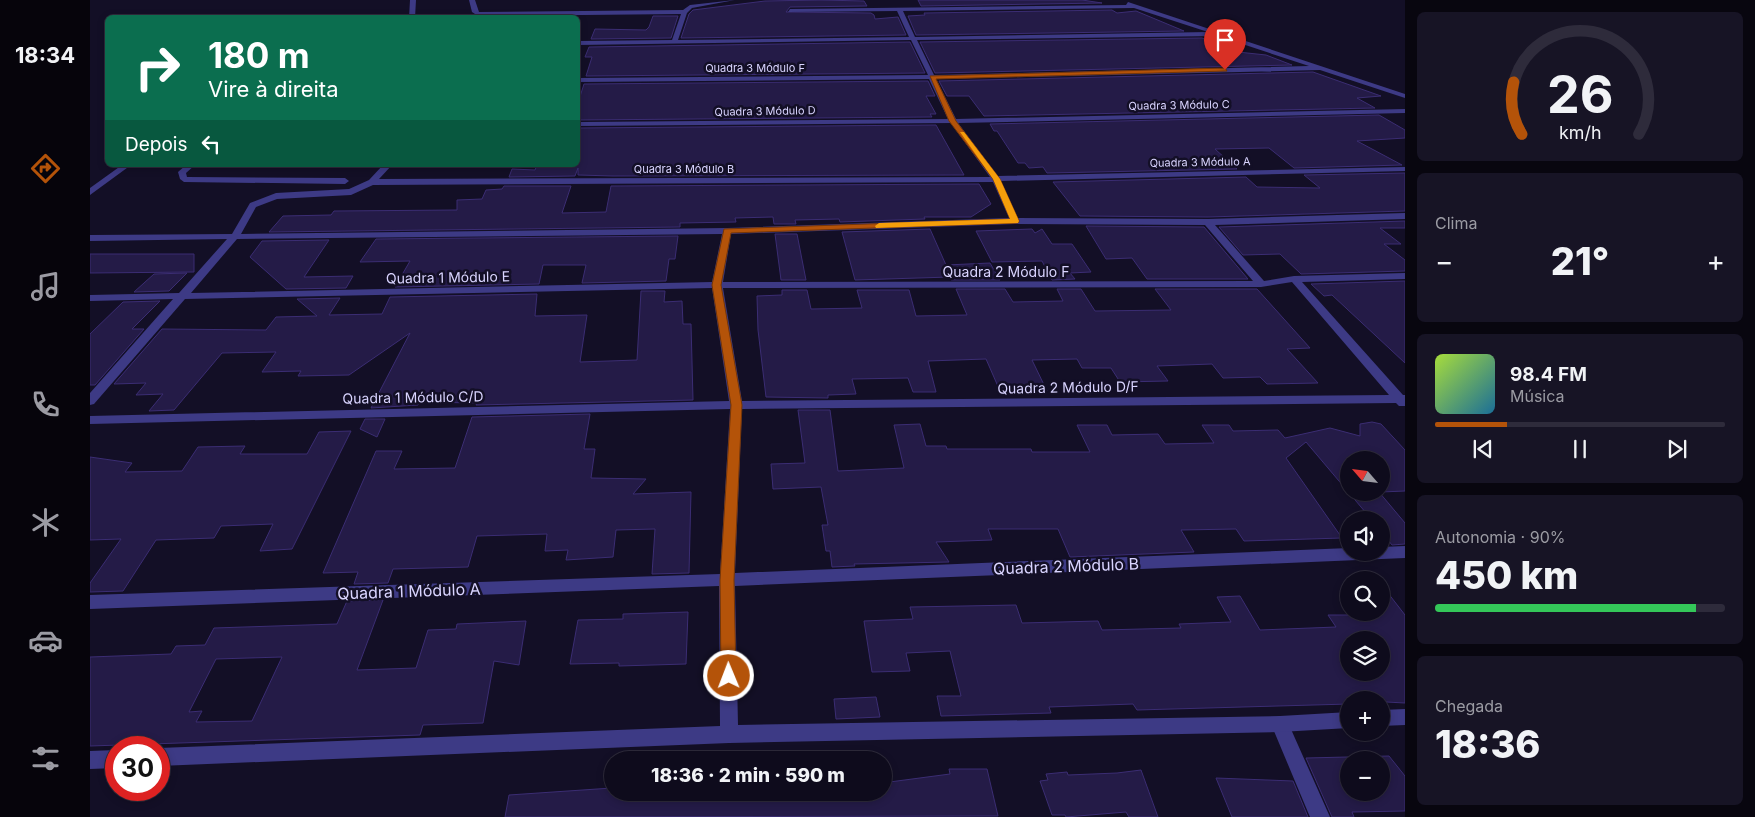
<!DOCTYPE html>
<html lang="pt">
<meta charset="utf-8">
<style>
:root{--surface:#0e0b1c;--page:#171425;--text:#f1f3f6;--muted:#9b9ba3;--line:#2e2b3b;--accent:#b45309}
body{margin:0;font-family:Inter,sans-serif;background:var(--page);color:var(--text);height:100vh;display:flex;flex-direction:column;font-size:19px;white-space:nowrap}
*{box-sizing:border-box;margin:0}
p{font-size:16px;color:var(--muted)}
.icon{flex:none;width:28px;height:28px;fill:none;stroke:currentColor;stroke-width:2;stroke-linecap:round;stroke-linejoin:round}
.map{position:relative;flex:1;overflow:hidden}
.details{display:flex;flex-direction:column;gap:12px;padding:12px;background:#08060f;width:350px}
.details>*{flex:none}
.top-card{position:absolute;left:15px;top:15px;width:475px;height:152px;border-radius:8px;box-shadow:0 2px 8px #0003,0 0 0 1px var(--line);background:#0b6e4f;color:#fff;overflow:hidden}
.needle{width:32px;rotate:298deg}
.fabs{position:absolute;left:1250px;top:451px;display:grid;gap:10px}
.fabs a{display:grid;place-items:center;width:50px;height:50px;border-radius:50%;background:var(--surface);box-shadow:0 2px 8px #0003,0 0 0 1px var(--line);font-size:25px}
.speed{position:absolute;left:15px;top:736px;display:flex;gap:10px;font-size:25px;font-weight:700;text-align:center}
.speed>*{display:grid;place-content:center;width:65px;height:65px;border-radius:50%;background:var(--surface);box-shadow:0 2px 8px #0003,0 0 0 1px var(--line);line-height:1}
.speed .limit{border:8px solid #d22;background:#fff;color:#111}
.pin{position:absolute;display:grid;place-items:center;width:42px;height:42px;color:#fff;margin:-51px -21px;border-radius:50% 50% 50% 0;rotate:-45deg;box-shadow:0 0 5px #0007}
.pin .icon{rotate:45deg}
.me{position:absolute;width:55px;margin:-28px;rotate:359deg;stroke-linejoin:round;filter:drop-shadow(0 0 4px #0008)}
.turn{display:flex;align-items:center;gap:18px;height:105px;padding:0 20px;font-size:22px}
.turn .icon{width:65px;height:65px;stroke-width:2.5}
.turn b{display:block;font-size:35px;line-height:42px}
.then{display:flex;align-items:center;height:48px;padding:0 20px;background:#0003;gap:10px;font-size:19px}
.big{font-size:38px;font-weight:800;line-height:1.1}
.details .widget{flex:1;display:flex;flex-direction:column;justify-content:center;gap:8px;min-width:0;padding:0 18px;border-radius:8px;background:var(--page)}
.details .dial{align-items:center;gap:0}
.dial svg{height:130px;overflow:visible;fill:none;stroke:var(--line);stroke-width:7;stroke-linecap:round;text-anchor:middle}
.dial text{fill:var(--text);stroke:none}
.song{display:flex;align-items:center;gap:15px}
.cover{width:60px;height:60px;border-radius:8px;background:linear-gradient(135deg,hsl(80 70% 55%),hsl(200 70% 35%))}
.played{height:5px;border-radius:2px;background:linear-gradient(90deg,var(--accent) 25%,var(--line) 25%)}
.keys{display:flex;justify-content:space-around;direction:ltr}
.heat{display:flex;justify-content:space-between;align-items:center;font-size:28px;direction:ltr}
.charge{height:8px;border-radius:4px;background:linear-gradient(90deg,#34c759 90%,var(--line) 0)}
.trip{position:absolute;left:514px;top:751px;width:288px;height:50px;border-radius:25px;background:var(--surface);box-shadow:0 2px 8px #0003,0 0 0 1px var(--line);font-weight:800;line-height:50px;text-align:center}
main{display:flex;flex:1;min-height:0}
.dock{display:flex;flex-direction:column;width:90px;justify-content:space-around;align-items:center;background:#06040b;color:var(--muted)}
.dock .icon{width:35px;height:35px}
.dock .current{color:var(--accent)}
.dock b{font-size:22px;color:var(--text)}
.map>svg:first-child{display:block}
</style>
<main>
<nav class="dock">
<b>18:34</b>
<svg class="icon current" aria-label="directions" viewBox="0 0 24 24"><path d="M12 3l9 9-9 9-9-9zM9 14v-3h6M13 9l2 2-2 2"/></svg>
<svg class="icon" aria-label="music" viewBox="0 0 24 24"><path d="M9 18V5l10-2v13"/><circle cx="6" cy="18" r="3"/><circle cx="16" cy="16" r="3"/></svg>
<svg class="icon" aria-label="phone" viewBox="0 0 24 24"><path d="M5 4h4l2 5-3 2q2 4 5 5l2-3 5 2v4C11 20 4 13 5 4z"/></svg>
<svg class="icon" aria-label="climate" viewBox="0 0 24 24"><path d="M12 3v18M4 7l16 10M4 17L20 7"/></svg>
<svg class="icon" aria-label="car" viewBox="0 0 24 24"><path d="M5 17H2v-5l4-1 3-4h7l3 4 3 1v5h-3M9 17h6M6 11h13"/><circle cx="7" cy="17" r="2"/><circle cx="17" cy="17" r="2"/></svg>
<svg class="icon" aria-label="filters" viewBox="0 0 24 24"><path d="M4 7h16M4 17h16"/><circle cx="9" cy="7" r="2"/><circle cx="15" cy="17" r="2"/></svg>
</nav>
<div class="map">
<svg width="1315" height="817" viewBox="0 0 1315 817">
<rect width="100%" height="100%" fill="#130f26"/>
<!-- building -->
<path fill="#241b47" stroke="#3b2d73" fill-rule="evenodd" d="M731,0L774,1L777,6L700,7L696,12L781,13L784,15L785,19L808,17L816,35L591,38L599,14L603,10L675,1Z
M828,0H992L1012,3L831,6Z
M1022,10L1027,13L1046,11L1094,31L826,35L818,16L835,15L834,13Z
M563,16H588L581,38L501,39L505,29L556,30L559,27Z
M1112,38L1120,41H1131L1148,52L1176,55L1202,65L845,73L830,42Z
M820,42L835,73L496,76L502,57H495L499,47Z
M1223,72L1291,96L1267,98L1285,108L894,116L879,96H857L849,81Z
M838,81L845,96H836L846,114H840L842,117L488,120V103L494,84Z
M1289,115L1315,130V138L1267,141L1312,165L1204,168L1179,148L1125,149L1147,169L957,173L953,167L939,168L935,163H928L907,131H904L900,124Z
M846,125L874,175L523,176L488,175V168L485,176L419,177L422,169L445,170L447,165H488V128Z
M1315,173V211L1118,217L990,216L963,182L1156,177L1167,187L1230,188L1214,175Z
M889,184L901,204L881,217H834L835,219L750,222L749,219L705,220L706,224H684L683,217L645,218L646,222L590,223V227L179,232L193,216L241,215L244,211L367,210V200L392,199L396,190L412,189L414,186H481L472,213L516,212L521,186Z
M1315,221V228H1290L1311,244H1294L1315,260V271L1211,274L1190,254L1153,255L1129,227Z
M996,226L1114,227L1158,279H1057L1042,258L1016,259Z
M840,229L856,265L900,263L910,280H861L860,277L765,280L752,232Z
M942,229L945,233L952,229L962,244H982L1001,272L980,273L985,279L962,280L952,261L902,262L886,231Z
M685,234H707L716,280H691Z
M588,236L585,259H579L576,281L492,283L496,265H453L449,284L305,287L320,261L270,262L286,239Z
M239,240L214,277L263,276L256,288L196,289L160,257L172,241Z
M0,254H104V272L0,273Z
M97,273L79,291L44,292L64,274Z
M1315,281V363L1242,295L1234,296L1221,284Z
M866,289H915L923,302L973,301L967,289H991L1005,311L1081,310L1065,289H1167L1220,348L1197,349L1228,383L1177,384L1170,377L1133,378L1122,364L1067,366L1078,381L1030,382L1021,368H992L987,359L942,360L957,391H910L896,359L838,361L846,392H823L818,378L762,379L766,394L738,395V398L676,397L668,330L667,296L692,295V290H717L721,309L772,308L767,290H819L826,316L877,315Z
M551,291H575L574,302L592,301L593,324H601L603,400L386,405L387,403L329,402L328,405L281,408L320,333L259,375L208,376L211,371L172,372L186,352L132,353L84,410L59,411L73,394L46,395L56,383L24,384L72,329L176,330L186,317L227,316L207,299L250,298L239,315L292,314L300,297L447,294L445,316L497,315L490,362L547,360Z
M70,301L42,329H54L5,385H0V334L33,302Z
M708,410H740L748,471L814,468L804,425L830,424L836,446H856L857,449H941L942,452H1000L987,425H1017L1022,435L1068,434L1075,444L1124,443L1112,425H1139L1143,431L1188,430L1195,438L1240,428L1270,436V424L1282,422L1291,424L1315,450V491L1291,492V460H1259V492H1289L1315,523V544L1302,545L1291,531V520H1282L1216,442L1196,458L1252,538L1154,541L1146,529L1091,530L1104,552L980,557L968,529H898L902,540L846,542L859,562L764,564L765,566L742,567L740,551H736L732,525H738L731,487L683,489L681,464L715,463Z
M500,414L494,449H505L501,478L556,479L543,494L601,492L599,573L562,574L565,529L526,530L523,557L476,560L478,550L455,551L457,534L387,536L378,567L303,569L298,583L264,584L268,572L233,573L286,451H312L304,469L365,468L382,417Z
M275,419H295L287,437L270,429Z
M261,431L202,549L170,551L183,524L131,526L124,538L66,540L33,591L0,592V583L31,539L0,540V457L42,463L35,472L92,471L108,447L155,446L150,454H217L229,432Z
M1291,584L1315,615V703L1259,700V704L1047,710L1043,704L959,707L961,713L851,716L847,696H871L860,651L816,653L820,671L782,672L774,621L823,619L820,607L926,605L932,623L1008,621L1012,630L1091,628L1089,624L1141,622L1127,597L1150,596L1170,630L1246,627L1238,615H1291ZM1259,640H1291V672H1259Z
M293,600L267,670L326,668L338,630L366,629L367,624L436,621L429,665L404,661L393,723L333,725L330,735L0,746V657L81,654L86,646L115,645L124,628L247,624L257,601ZM192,657L162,721L106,722L112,711L99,712L126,659Z
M598,612L596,664L529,666V663L480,664L488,620L533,619V614Z
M786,697L790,717L746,719L744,699Z
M1299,756L1315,776V811L1262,812L1264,817H1242L1216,758ZM1259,760H1291V792H1259Z
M859,769H897L908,816L415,817L419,795L522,788V792H567V794L792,792V783L860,774Z
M1051,770L1068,817H1039L1036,812L976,817L975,815H962L950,781L958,780L956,774L977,772L978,775L1027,773Z
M1126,778L1203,781L1218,817H1142Z"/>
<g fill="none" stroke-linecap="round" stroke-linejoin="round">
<!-- lane -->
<path fill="#3d3a85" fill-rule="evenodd" d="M32,165H41L0,195V188Z
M96,165H105L96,173L97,177L255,178L259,181L255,184L94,182L90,179L88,172Z
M1190,716L1196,718L1240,817H1220L1181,724L1184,718Z"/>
<!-- street -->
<path fill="#3d3a85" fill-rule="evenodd" d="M320,0H326L325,18H319Z
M379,0H385L389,12L593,10L600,5L645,0L602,8L597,13L588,40L819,37L807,11L698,12L700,9L1036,5L1038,2L1315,94V98L1230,70L846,79L866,119L1315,109V113L868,123L908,176L1315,167V171L911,181L928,218L1118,219L1315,213V219L1125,225L1174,281L1204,276L1315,273V279L1212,282L1313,395H1315V406H1309L1306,403L652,409L645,573L1259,548V552H1291V547L1315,546V558L645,586L648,725L1190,716L1259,712V728L1190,732L639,743L69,766V748L630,726L629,586L0,609V595L630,574L640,409L0,424V416L639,401L622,288L95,299L4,404L0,405V393L83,299L0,301V295L89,293L137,239L0,241V235L142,234L160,203L186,193L259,189L279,180L293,165H302L289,179L900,177L861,123L488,126V122L858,119L839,79L488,82V78L838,75L821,40L488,45V41L582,40L591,14L388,16L382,12ZM1044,8L1118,32L825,37L813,11ZM1128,36L1219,66L844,75L827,40ZM903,182L919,218L637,228L151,234L166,207L187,199L261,195L283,185ZM925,224L1115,225L1163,281L633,282L641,234ZM632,234L622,282L101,293L147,239ZM1202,282L1299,395L652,401L633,288L1171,287Z
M1315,709V725L1291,726V710Z
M26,750V768L0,769V751Z"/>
</g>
<!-- route -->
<path fill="#b45309" stroke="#753606" d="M1135,68L1137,71L846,79L866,121L910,179L929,221L928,223L641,233L631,285L652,405L644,580L646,676L644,681L639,683L633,681L631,676L630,580L641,405L622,285L634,229L920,219L903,179L859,121L840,76Z"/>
<!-- slow -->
<path fill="#f59e0b" d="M870,132H874L910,179L929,221L928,223L786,228L785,226L789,223L920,219L903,179Z"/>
<g text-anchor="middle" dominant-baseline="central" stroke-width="5" stroke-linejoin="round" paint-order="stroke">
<!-- far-street labels -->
<g font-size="11" fill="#d9d4ff" stroke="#130f26">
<text x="665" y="68">Quadra 3 Módulo F</text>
<text transform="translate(1089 105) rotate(-1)">Quadra 3 Módulo C</text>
<text transform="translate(675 111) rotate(-1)">Quadra 3 Módulo D</text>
<text transform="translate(1110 162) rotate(-1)">Quadra 3 Módulo A</text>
<text x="594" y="169">Quadra 3 Módulo B</text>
</g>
<!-- street labels -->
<g font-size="14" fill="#d9d4ff" stroke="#130f26">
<text x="916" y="271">Quadra 2 Módulo F</text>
<text transform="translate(358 277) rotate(-1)">Quadra 1 Módulo E</text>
<text transform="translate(978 387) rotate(-1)">Quadra 2 Módulo D/F</text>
<text transform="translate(323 397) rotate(-1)">Quadra 1 Módulo C/D</text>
</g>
<!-- near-street labels -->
<g font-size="16" fill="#d9d4ff" stroke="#130f26">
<text transform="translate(976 566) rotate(-2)">Quadra 2 Módulo B</text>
<text transform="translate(319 591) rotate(-2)">Quadra 1 Módulo A</text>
</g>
</g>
</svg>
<div class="fabs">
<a><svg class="needle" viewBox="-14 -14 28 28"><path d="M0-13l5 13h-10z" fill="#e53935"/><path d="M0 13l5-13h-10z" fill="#9b9ba3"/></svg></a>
<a><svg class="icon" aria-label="sound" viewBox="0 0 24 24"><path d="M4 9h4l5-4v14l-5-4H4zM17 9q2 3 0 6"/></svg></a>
<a><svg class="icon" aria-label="search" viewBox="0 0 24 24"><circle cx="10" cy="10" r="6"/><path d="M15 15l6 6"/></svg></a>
<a><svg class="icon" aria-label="layers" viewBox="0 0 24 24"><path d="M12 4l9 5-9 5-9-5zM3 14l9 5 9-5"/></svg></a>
<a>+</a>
<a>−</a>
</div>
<div class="speed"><div class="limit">30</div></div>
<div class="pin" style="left:1135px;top:70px;background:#d93025"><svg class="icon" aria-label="arrive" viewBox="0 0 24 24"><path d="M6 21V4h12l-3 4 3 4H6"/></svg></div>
<svg class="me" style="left:639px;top:676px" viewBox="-20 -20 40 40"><circle r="17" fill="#b45309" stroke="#fff" stroke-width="3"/><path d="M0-11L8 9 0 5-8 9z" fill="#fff"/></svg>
<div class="trip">18:36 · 2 min · 590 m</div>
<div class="top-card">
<div class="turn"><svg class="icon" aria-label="right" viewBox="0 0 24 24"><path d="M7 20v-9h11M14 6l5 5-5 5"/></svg><div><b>180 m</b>Vire à direita</div></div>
<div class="then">Depois<svg class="icon" aria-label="left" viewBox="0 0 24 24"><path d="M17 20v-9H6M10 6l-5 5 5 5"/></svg></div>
</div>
</div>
<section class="details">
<div class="widget dial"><svg viewBox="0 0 100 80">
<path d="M14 69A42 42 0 1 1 86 69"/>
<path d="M14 69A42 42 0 0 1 9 37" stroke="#b45309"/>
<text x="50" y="56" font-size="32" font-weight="700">26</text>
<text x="50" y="72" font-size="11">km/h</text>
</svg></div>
<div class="widget"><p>Clima</p>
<div class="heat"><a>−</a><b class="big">21°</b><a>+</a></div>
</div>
<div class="widget">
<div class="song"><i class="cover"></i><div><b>98.4 FM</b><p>Música</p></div></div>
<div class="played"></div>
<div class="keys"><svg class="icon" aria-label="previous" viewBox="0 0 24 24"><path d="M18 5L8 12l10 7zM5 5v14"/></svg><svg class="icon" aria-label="pause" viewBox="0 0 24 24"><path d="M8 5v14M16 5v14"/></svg><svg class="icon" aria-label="next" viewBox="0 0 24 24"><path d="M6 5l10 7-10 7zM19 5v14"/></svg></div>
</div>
<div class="widget"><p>Autonomia · 90%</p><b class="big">450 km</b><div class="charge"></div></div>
<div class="widget"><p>Chegada</p><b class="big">18:36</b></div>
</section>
</main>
